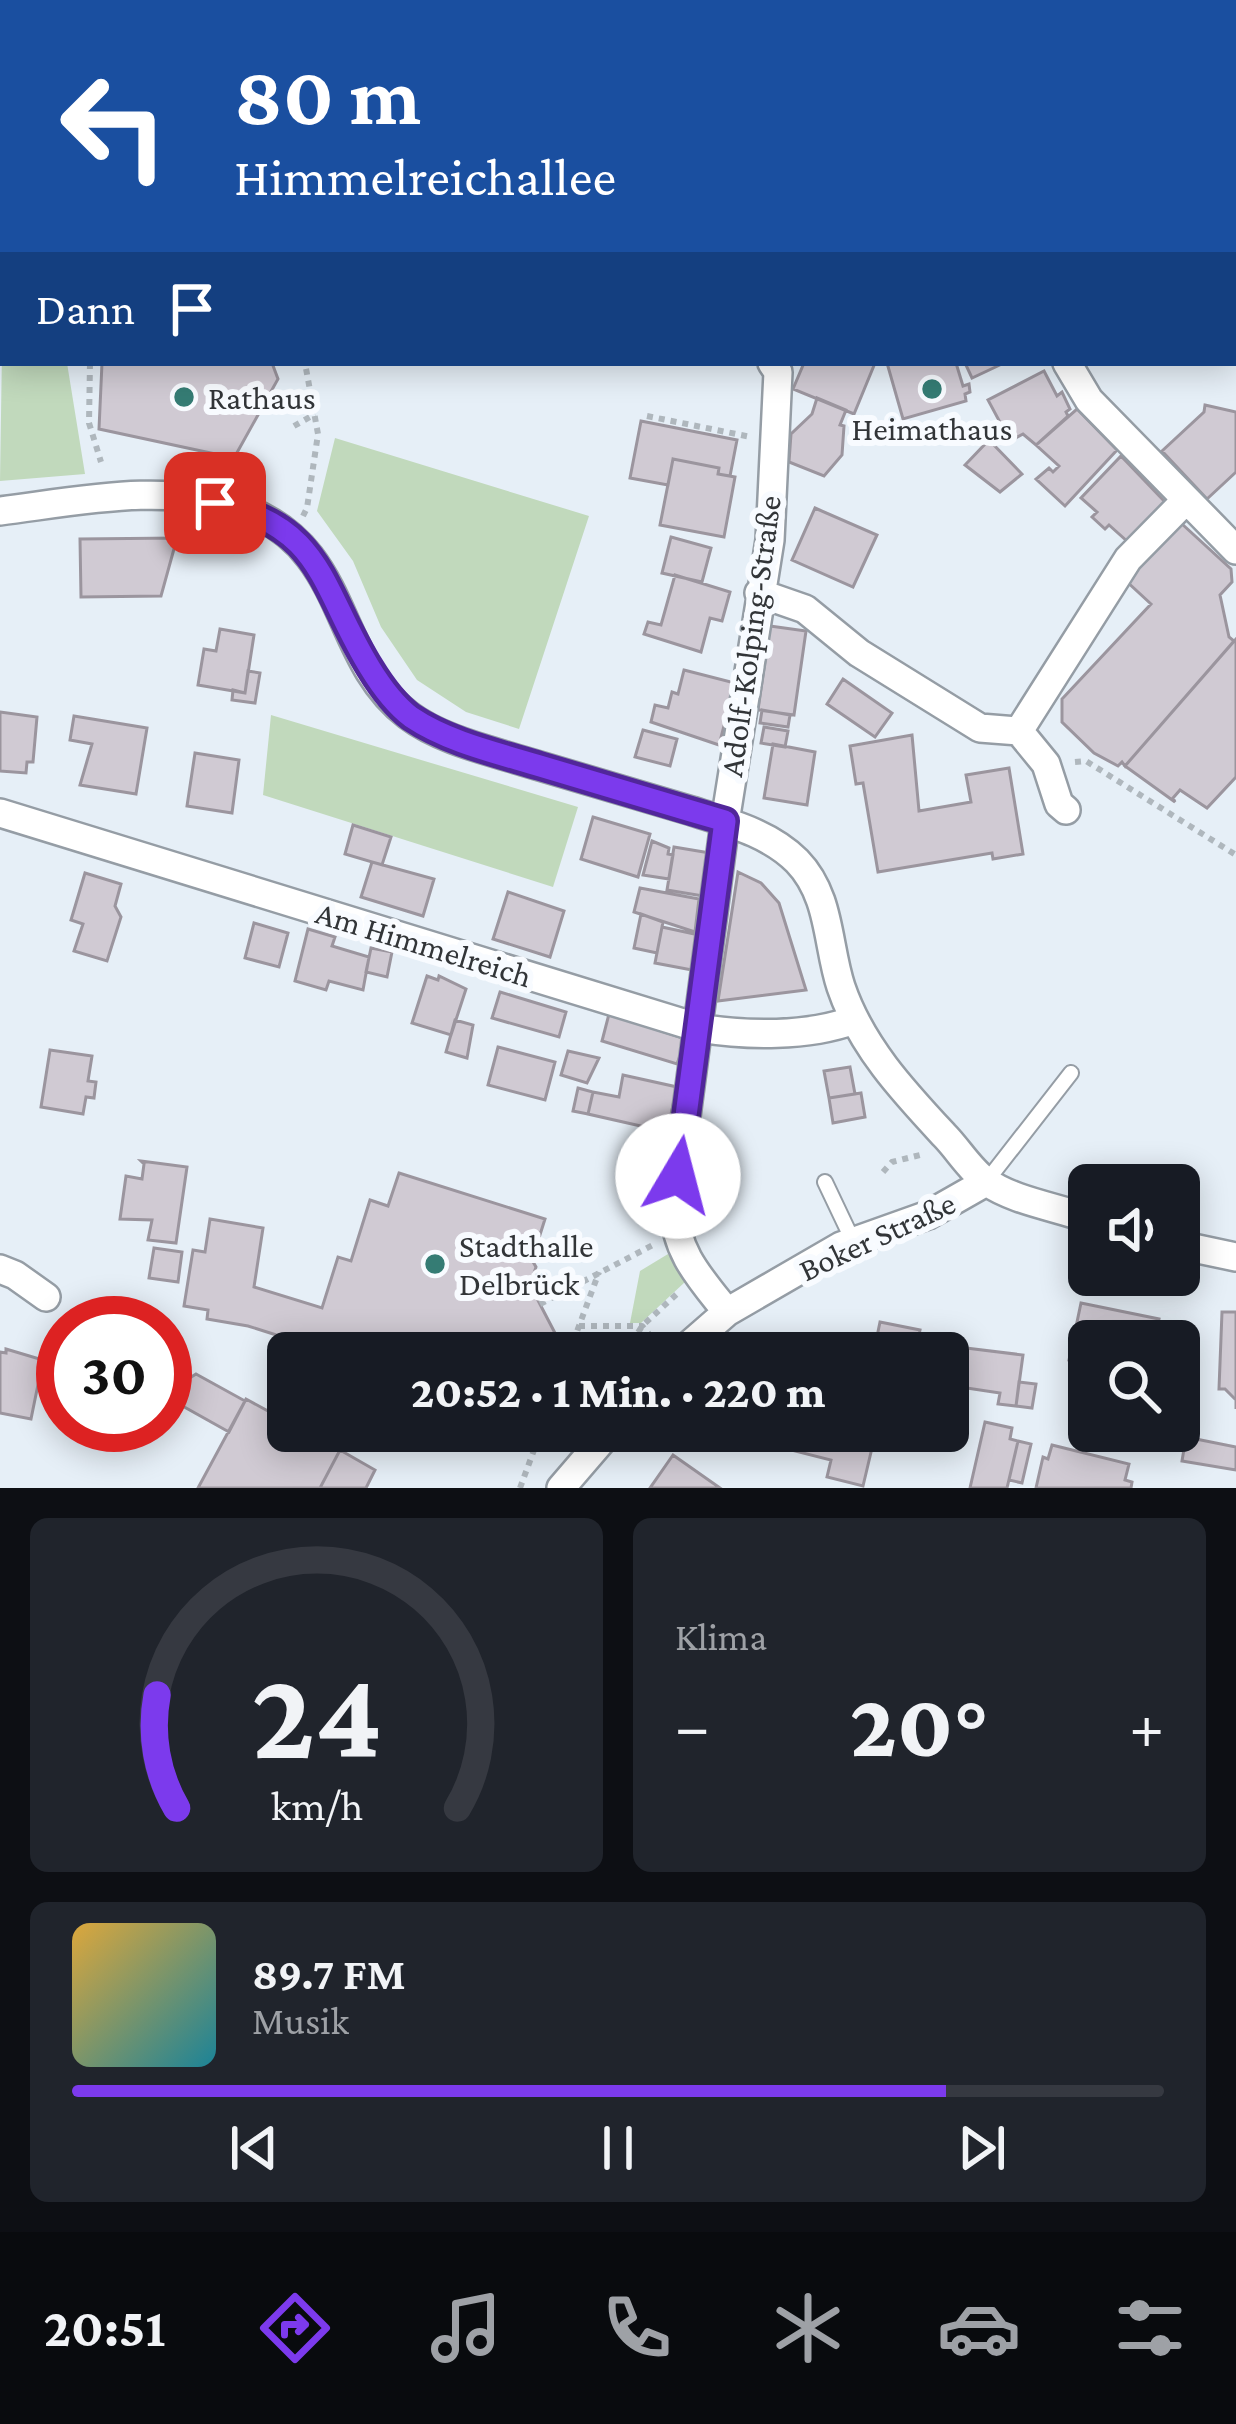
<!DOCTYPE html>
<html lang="de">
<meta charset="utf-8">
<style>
:root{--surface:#171b24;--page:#20242c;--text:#f1f3f6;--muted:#9ea1a6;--line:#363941;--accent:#7c3aed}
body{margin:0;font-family:"Crimson Pro",serif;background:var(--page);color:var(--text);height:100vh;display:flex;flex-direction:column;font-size:45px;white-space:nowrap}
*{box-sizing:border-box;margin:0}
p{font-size:39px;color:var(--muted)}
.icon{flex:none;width:66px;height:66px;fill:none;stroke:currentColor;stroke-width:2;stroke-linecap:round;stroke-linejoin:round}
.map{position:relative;height:1488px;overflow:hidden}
.details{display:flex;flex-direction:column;gap:30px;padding:30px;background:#0d0f14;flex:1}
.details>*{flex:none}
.guide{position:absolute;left:0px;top:0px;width:1236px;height:366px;box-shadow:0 6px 30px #0003;background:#1a4fa0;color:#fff;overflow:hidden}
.controls{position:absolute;left:1068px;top:1164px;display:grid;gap:24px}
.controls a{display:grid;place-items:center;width:132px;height:132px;border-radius:18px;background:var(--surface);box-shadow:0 6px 30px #0003;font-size:60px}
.speed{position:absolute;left:36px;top:1296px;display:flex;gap:24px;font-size:60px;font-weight:700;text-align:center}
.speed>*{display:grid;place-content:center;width:156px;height:156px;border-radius:50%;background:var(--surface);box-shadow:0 6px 30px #0003;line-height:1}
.speed .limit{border:18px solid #d22;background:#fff;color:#111}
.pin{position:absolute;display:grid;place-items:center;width:102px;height:102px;color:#fff;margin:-51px;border-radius:24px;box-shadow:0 6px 18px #0006}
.me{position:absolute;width:132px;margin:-66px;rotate:8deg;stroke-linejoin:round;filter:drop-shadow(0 0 9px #0008)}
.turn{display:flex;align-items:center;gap:42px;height:252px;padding:0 36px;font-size:54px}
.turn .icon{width:156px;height:156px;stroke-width:2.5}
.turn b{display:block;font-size:84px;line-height:102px}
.then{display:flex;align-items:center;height:114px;padding:0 36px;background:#0003;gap:24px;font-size:45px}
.big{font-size:90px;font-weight:800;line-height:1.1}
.details .widget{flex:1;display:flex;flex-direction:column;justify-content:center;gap:18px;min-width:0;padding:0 42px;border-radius:18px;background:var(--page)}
.details .dial{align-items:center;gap:0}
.dial svg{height:312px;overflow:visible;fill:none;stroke:var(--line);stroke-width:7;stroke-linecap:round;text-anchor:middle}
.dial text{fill:var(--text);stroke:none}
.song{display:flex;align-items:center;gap:36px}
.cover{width:144px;height:144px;border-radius:18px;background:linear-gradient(135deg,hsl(40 70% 55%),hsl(190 70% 35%))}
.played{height:12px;border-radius:6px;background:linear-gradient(90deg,var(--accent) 80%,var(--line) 80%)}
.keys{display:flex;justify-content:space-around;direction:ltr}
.heat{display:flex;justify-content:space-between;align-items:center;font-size:66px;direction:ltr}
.details .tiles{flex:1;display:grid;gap:30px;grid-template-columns:1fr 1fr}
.widget:last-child{grid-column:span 2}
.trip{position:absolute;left:267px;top:1332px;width:702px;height:120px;border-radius:18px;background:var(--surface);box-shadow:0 6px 30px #0003;font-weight:800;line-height:120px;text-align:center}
.dock{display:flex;height:192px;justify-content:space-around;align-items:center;background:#090b0e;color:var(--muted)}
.dock .icon{width:84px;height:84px}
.dock .current{color:var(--accent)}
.dock b{font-size:54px;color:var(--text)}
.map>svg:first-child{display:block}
</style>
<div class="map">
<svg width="1236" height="1488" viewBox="0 0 1236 1488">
<rect width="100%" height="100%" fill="#e6eff7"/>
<!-- green -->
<path fill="#c1d9bc" d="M3,285V363H67L85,474L0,481Z
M335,438L589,516L519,729L466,712L417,680L381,627L353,561L317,511Z
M271,715L578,807L553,887L263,795Z
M668,1254L685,1282L641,1323H630L640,1271Z"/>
<!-- building -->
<path fill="#d0cad3" stroke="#9b959e" stroke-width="3" d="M0,0L18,1L3,3V70Z
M232,0V3L144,2L152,0Z
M657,0H753V3H657Z
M1215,0H1236L1233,55V3H1209Z
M102,363H272L278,379L234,458L99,429Z
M804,363H875L854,414L793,389Z
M887,363H956L963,386L969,384L970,392L965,394L966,401L903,419Z
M965,363H1004L972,378Z
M1044,371L1057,396L1062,392L1070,409L1066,412L1068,416L1036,445L1023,434L1010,441L988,400Z
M817,398L846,410L840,425L844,426L842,455L824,476L789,462L791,434L812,414Z
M1205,405L1236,412V472L1207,499L1162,451L1204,412Z
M1077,409L1117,450L1065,506L1036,479L1049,468L1053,472L1059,466L1036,445Z
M641,421L737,440L730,476L718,474L719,468L673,459L668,485L630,478Z
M989,440L1022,474L1000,492L965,465Z
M1121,456L1166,503L1128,542L1109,525L1105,529L1092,517L1097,512L1081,498Z
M673,459L719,468L718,474L735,477L724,537L660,525Z
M815,508L877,535L853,587L792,560Z
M1182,524L1231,569L1232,582L1220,595L1229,637L1234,641L1125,766L1122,762L1118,766L1094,753L1062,722V699L1151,604L1124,579Z
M671,537L711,548L702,582L662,573Z
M177,538L161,596L81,597L80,539Z
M675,575L730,592L722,621L710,618L701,652L644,634L648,622L661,625Z
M770,626L806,631L794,715L758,710Z
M220,629L254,635L245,693L198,685L204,649L216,651Z
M1236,639V777L1207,808L1180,790L1173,798L1175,802L1125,766Z
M684,670L735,683L719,745L651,722L655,705L668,708L672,692L678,694Z
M248,671L260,673L255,703L232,700L233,690L245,693Z
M843,679L892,713L875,737L827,704Z
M762,710L790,715L788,727L760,723Z
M0,712L37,717L33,762H27L26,773L0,771Z
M74,716L147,728L136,794L80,785L92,744L70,740Z
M764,727L788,731L785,747L761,743Z
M643,730L677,739L670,766L635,757Z
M912,735L919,811L971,802L966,775L1009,768L1023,854L993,859L992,853L878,872L863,783L856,784L850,746Z
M773,744L815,752L807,805L764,798Z
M195,753L239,760L232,813L187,806Z
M593,817L650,834L638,877L581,859Z
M353,825L391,837L382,865L345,854Z
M652,841L669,848L668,854L673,855L669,879L643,875Z
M674,847L710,853L703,896L667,890Z
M372,862L434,879L423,916L361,897Z
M738,872L761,883L779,903L806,990L718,1001Z
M85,873L121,884L115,906L121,917L107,961L74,951L83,924L71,920Z
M640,888L699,899L695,932L634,912Z
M508,892L564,911L550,957L493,939Z
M641,914L663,922L657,953L634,948Z
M254,923L288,933L279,967L245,958Z
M662,927L699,935L692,970L655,963Z
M308,929L335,937L332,946L369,957L363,990L329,981L326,990L295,981Z
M371,948L392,952L387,977L366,972Z
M427,976L438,980L439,976L466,989L451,1035L412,1023Z
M500,992L566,1012L559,1037L492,1018Z
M609,1014L686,1039L677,1064L602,1041Z
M455,1020L473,1025L467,1058L446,1052Z
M498,1047L555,1062L545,1100L488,1085Z
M50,1050L92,1056L88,1081L96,1082L94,1098L86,1097L83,1114L41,1107Z
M568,1051L599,1058L587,1083L561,1075Z
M850,1067L855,1094L829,1098L824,1071Z
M623,1075L677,1087L667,1132L588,1114L593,1092L619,1097Z
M578,1088L593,1092L588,1114L573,1111Z
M861,1093L865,1117L833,1123L829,1098Z
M141,1161L187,1167L176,1243L148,1240L152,1220L120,1219L126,1176L142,1179L144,1164Z
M399,1173L545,1219L532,1260L536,1267L530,1285L556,1335L551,1353H309L311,1346L248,1326L207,1319L208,1310L184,1306L193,1250L205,1252L210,1219L263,1228L254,1287L322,1308L338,1257L351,1261L370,1200L388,1206Z
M154,1248L182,1252L178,1282L149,1278Z
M1081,1303L1159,1319L1154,1341H1089V1364L1069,1360Z
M1222,1312H1236V1409V1400L1225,1389H1219Z
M880,1322L920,1330L915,1353L874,1351Z
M966,1348L1023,1355L1016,1406L998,1404L1000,1393L960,1387Z
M6,1349L43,1360L31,1419L0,1413V1352L6,1353Z
M196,1374L245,1401L229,1432L179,1404L185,1381Z
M1019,1382L1036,1384L1032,1408L1016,1406Z
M246,1399L288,1422V1431H304L340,1450L320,1488H198Z
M985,1422L1012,1428L1010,1439L1018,1441L1007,1488H970Z
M796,1431H876L863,1486L827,1477L831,1460L791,1450Z
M1186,1437L1236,1447V1470L1182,1461Z
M1018,1441L1031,1444L1022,1483L1009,1480Z
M1052,1445L1129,1464L1125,1480L1132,1482L1131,1488H1036L1043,1457L1048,1459Z
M340,1450L375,1470L366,1488H320Z
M673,1455L720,1488H650Z"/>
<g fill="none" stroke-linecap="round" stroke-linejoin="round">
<!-- service casing -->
<g stroke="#959da5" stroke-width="18">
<path id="service" d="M825,1182L853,1241
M986,1182L1071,1073"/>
</g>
<!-- minor casing -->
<g stroke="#959da5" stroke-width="32">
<path id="minor" d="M336,0L337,3
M1179,0L1180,3
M483,3L494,0
M0,112L3,111
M1233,212L1236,220
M1067,363L1089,400L1236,550
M0,511C79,501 165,482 243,509C351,548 331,656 408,715C441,740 488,750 526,762C581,778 636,795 692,811C729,823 769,833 797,861C831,896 827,945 841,987C861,1046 903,1091 944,1135C958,1149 970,1170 987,1182C1014,1201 1057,1207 1089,1219
M759,593L805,609L859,653L980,728L1019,731L1046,764L1059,804L1066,810
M1019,731L1128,559L1186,500
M0,813L699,1028C747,1036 807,1037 854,1020
M1179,1245L1236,1257
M0,1269L15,1275L46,1297
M727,1312C700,1278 675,1252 674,1207L725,822L770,540L778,372L772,363
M680,1353L727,1312L841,1246L928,1215L986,1182
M561,1488L610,1431"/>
</g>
<!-- path -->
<path stroke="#afb7bd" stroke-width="6" stroke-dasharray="6 6" stroke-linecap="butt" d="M761,0V3
M894,0L896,3
M0,258H3
M0,320H3
M90,363L89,423L101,462
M647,416L751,437
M294,426L315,414
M303,516L307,508L318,434L305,363
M1075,762L1086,761L1236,855
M883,1172L892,1162L924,1154
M540,1304L653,1245
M579,1326H642L655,1341
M569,1353L599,1272
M626,1353L642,1326L679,1292
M520,1488L541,1431"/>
<!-- service -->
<use href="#service" stroke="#fff" stroke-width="14"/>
<!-- minor -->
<use href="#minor" stroke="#fff" stroke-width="27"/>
</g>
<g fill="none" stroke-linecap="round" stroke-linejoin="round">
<!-- route casing -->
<g stroke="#51269a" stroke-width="30">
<path id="route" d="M215,503C324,526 320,587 370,668C381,686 394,704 411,717C448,742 497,753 540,766C601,784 663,803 725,821L678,1176"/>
</g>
<!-- route -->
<use href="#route" stroke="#7c3aed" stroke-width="21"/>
</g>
<!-- markers -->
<g fill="#357c74" stroke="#f8fbff" stroke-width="4.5">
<circle cx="932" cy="389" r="12"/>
<circle cx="184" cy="397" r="12"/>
<circle cx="435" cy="1264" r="12"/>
</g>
<g text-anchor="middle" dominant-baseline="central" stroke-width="12" stroke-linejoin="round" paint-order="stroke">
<!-- poi labels -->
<g font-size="33" fill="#323538" stroke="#f8fbff" text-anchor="start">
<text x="208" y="397">Rathaus</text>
<text x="932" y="428" text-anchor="middle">Heimathaus</text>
<text x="459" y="1245">Stadthalle<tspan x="459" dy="38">Delbrück</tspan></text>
</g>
<!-- street labels -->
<g font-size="33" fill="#323538" stroke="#f8fbff">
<text transform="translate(750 636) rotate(-82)">Adolf-Kolping-Straße</text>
<text transform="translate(424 944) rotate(17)">Am Himmelreich</text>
<text transform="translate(877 1236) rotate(-25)">Boker Straße</text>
</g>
</g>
</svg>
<div class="controls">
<a><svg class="icon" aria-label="sound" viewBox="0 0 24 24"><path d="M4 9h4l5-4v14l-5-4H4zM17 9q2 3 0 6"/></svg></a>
<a><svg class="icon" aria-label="search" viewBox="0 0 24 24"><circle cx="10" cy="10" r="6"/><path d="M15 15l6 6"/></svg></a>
</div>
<div class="speed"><div class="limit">30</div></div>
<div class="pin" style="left:215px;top:503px;background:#d93025"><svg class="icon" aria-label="arrive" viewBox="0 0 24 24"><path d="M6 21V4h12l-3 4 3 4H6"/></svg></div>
<svg class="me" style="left:678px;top:1176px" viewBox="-20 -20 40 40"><circle r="19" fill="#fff"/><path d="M0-13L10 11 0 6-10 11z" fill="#7c3aed"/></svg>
<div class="trip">20:52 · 1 Min. · 220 m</div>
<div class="guide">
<div class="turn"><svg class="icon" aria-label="left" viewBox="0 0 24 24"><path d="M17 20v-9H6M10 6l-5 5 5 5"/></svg><div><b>80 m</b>Himmelreichallee</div></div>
<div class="then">Dann<svg class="icon" aria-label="arrive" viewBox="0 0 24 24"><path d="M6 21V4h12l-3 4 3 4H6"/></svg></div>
</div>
</div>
<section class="details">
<div class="tiles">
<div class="widget dial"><svg viewBox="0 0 100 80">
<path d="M14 69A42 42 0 1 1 86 69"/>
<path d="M14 69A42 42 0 0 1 9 40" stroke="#7c3aed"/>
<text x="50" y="56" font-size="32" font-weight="700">24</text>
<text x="50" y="72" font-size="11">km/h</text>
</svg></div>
<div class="widget"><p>Klima</p>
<div class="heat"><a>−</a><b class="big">20°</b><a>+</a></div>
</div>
<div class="widget">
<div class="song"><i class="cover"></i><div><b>89.7 FM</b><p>Musik</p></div></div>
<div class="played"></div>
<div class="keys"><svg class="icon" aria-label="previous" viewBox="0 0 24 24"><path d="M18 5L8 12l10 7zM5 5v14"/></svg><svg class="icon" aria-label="pause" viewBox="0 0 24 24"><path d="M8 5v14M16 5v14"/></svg><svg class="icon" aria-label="next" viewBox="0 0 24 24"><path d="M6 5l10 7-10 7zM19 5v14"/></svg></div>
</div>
</div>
</section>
<nav class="dock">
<b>20:51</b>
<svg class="icon current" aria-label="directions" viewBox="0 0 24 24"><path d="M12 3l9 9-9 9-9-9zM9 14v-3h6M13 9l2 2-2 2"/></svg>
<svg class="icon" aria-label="music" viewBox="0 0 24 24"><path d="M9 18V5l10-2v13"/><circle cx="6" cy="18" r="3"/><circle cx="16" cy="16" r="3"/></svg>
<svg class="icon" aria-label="phone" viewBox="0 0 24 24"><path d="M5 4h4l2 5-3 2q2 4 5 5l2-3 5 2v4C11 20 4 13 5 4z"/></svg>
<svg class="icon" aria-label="climate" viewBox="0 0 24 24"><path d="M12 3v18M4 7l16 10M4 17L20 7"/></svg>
<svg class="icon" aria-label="car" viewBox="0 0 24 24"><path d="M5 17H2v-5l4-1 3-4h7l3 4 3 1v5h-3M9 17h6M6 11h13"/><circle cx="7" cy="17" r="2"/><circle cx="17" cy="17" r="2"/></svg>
<svg class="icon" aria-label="filters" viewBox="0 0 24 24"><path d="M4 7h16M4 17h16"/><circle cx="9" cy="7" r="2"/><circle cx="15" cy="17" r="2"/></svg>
</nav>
